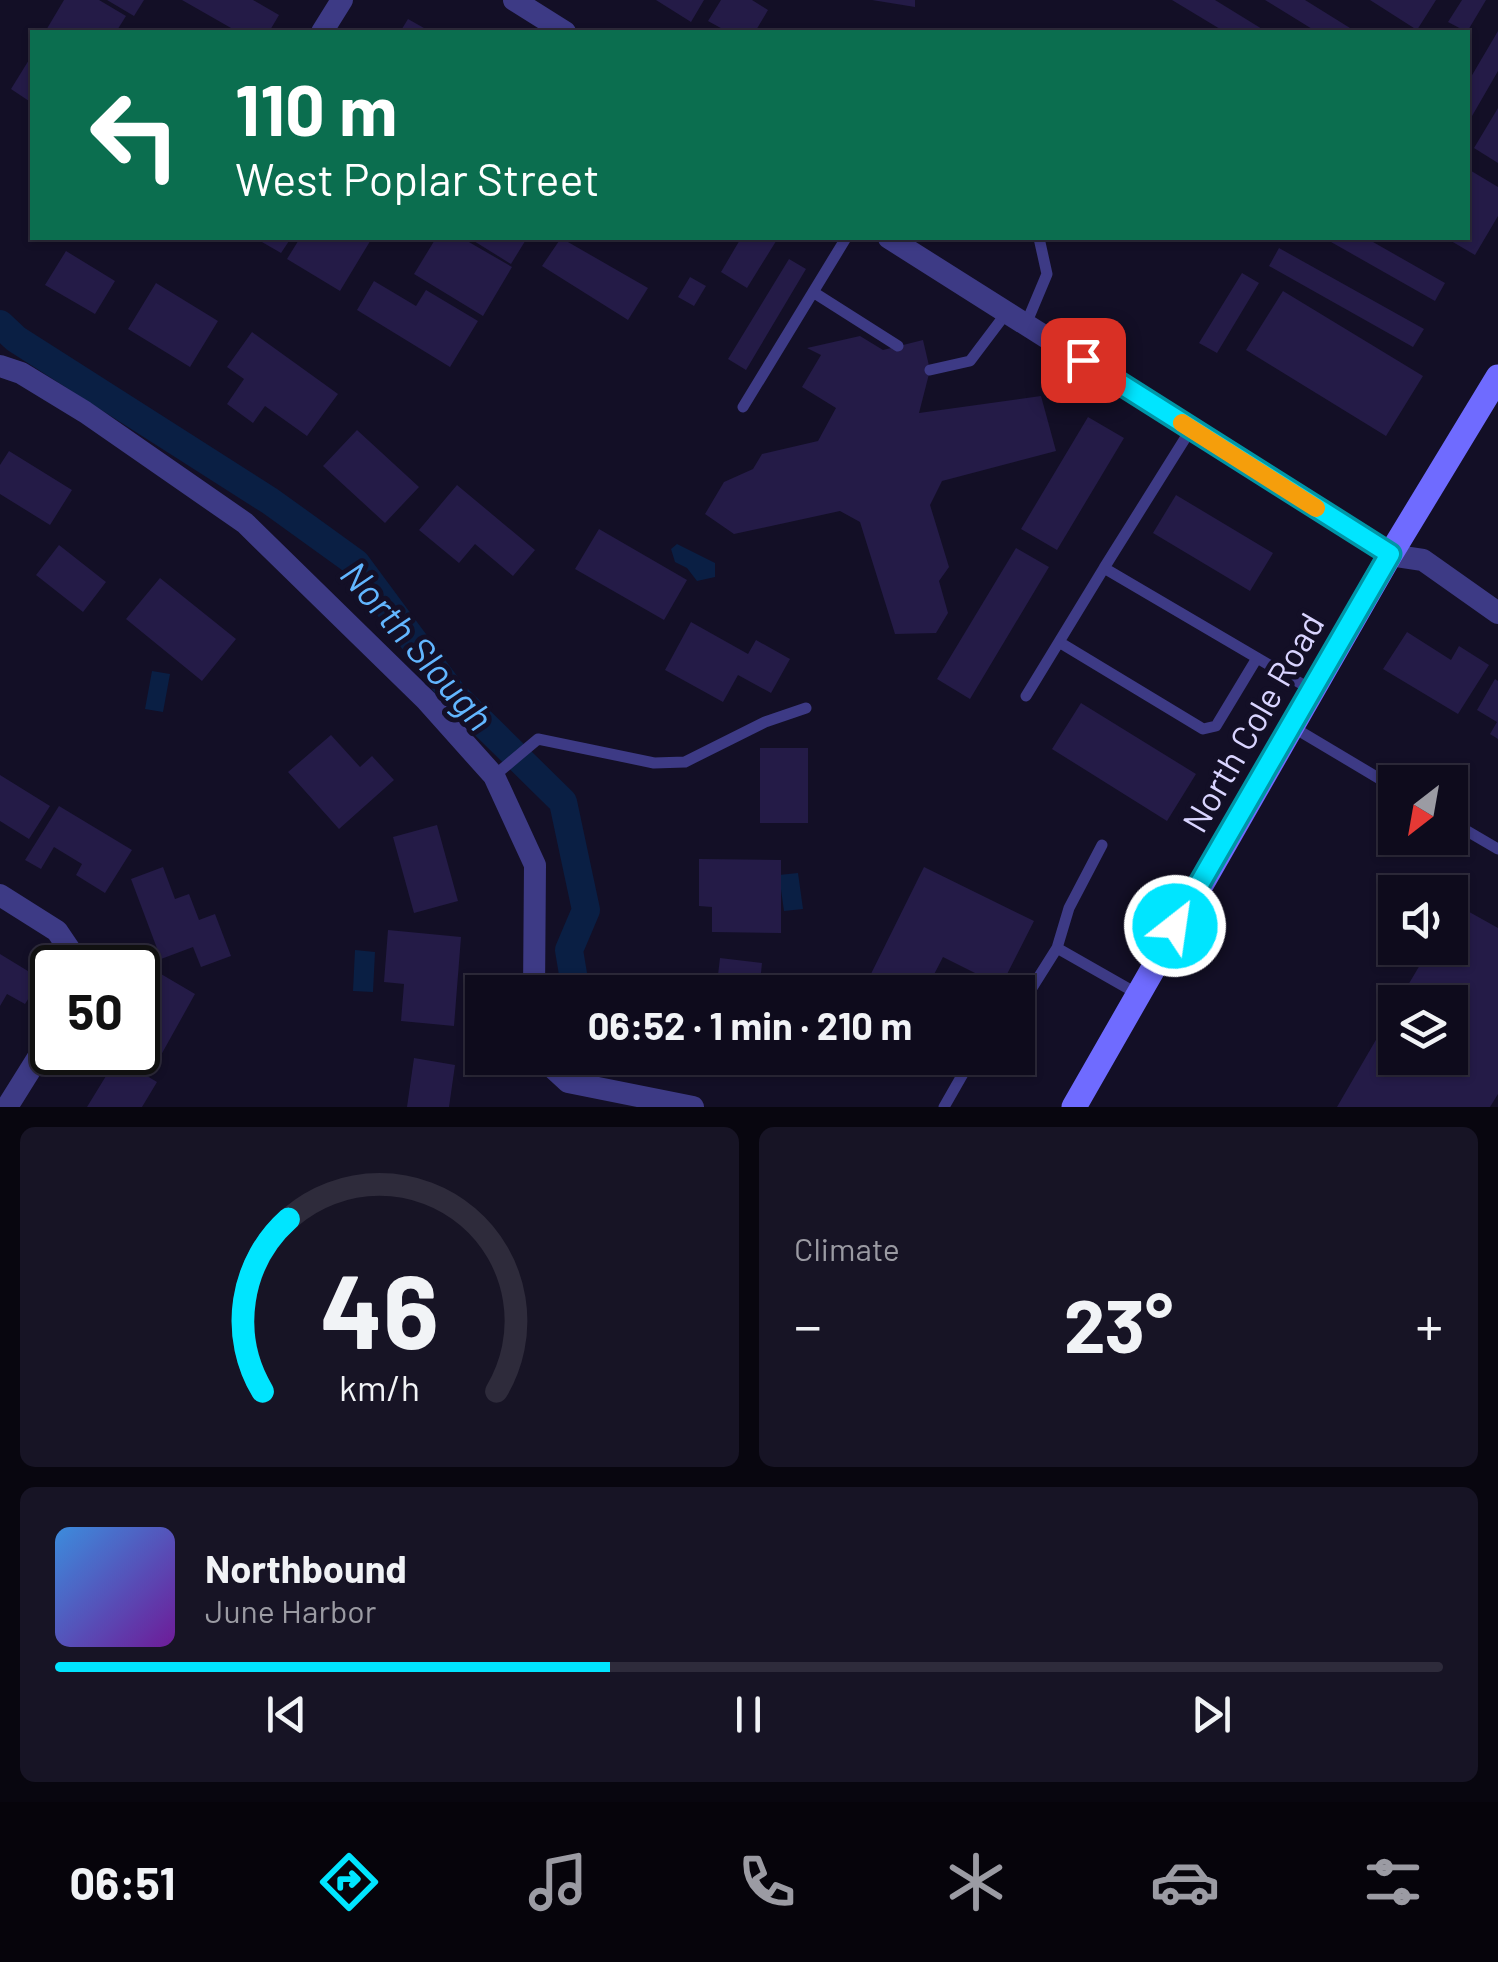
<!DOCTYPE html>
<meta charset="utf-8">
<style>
:root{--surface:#0e0b1c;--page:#171425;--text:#f1f3f6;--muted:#9b9ba3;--line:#2e2b3b;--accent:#00e5ff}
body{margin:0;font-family:Barlow,sans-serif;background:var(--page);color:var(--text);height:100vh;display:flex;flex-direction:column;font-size:38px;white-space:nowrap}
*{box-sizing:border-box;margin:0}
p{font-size:32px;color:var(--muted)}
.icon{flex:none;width:55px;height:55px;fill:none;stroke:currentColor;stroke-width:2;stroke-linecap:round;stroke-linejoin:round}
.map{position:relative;height:1107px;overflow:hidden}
.side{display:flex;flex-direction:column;gap:20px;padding:20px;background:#08060f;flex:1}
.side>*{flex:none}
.top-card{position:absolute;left:30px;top:30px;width:1440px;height:210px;border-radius:0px;box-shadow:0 2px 8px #0004,0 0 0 2px var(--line);background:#0b6e4f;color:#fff;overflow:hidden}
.needle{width:65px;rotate:211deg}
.buttons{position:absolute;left:1378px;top:765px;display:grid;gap:20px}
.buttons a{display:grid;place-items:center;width:90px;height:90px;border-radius:0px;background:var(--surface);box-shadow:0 2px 8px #0004,0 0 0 2px var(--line);font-size:50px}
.speed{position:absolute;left:30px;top:945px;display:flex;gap:20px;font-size:50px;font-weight:700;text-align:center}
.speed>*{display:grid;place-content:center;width:130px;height:130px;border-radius:50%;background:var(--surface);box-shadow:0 2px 8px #0004,0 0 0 2px var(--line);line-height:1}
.speed .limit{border:5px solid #111;border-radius:15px;background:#fff;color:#111}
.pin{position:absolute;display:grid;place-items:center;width:85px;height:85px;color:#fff;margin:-42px;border-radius:20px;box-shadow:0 5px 15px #0006}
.me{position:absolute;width:110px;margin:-55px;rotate:30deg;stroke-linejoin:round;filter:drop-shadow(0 0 8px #0008)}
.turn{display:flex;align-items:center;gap:35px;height:210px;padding:0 40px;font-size:45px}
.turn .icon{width:130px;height:130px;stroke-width:2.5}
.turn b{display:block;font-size:70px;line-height:85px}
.big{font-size:75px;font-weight:700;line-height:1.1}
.side .tile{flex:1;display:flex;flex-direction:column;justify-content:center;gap:15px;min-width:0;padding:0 35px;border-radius:15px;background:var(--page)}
.side .dial{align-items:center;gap:0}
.dial svg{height:260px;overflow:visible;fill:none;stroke:var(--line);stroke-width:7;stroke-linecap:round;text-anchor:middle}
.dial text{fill:var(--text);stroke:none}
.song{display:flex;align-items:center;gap:30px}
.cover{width:120px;height:120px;border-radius:15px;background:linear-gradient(135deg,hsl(210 70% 55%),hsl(280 70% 35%))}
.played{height:10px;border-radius:5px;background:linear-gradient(90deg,var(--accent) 40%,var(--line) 40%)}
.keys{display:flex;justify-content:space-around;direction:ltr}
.heat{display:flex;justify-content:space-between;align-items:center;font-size:55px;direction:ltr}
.side .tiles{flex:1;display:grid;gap:20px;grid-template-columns:1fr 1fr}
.tile:last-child{grid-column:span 2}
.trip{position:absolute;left:465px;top:975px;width:570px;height:100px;border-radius:0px;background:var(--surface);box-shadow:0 2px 8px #0004,0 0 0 2px var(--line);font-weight:700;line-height:100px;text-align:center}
.tabs{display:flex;height:160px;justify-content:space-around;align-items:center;background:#06040b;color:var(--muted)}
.tabs .icon{width:70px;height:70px}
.tabs .selected{color:var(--accent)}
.tabs b{font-size:45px;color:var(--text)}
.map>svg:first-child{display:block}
</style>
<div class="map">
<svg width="1498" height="1107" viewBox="0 0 1498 1107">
<rect width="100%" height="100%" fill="#130f26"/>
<!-- water -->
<path fill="#0a1f44" d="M677,544L715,563V577L697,581L687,568L675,562L671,549Z
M152,671L170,674L163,712L145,709Z
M798,873L803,909L784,911L779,875Z
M355,950L375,952L373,992L353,991Z"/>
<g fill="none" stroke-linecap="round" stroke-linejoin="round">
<!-- canal -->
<path stroke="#0a1f44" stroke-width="28" d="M0,324L16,339L270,501L356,563L453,694L563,802L586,910L569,950L576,992"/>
</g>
<!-- building -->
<path fill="#241b47" d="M64,0H99L126,16L116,32H45Z
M107,0H144L134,16Z
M182,0H253L279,15L269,32H238Z
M656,0H704L691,22Z
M721,0H752L768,10L755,32H728L708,21Z
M872,0H915V7Z
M1172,0H1215L1267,32H1225Z
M1265,0H1305L1350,28L1347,32H1317Z
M1370,0H1436L1417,30Z
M1462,0H1486L1467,32L1448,22Z
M408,19L431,32H400Z
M1498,31V71L1468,123V82Z
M32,55V103L11,89Z
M1498,108V163L1474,148Z
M1468,169L1498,187V216L1475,255L1446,238H1468Z
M255,238H291L281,253Z
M300,238H372L340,291L287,259Z
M436,238H462L512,267L483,316L414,274Z
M469,238H527L511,264Z
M561,238L648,288L628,320L542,266Z
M741,238H778L747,288L721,272Z
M1324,238H1366L1445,283L1435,301Z
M1279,248L1424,329L1413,347L1269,266Z
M66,251L115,281L95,314L45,285Z
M789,259L806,269L746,370L728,359Z
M1242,273L1259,283L1217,353L1199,343Z
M690,277L706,286L694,306L678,297Z
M374,281L416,306L426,290L478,321L450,367L357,310Z
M156,283L218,321L190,367L128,329Z
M1283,291L1423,376L1386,436L1246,350Z
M252,332L338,394L307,436L265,406L253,423L227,404L244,379L227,367Z
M860,336L883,350L923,340L930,370L919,413L1041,396L1056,451L942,481L930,505L949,567L939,581L948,613L936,633L895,634L860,522L840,511L734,534L705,514L724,482L753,469L762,454L818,441L836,408L802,387L821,355L807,348Z
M1088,417L1124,438L1057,550L1021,529Z
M357,430L419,487L385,523L323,466Z
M9,451L72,490L50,525L0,494V465Z
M457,485L535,550L513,576L475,544L459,563L419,530Z
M1176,495L1273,553L1250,591L1153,533Z
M599,529L687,580L664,620L575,569Z
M59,545L106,582L83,612L36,575Z
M1016,548L1049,567L970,699L937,679Z
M160,578L236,639L202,681L126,619Z
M691,622L748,654L756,640L790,659L771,693L738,675L723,702L665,670Z
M1407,632L1451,660L1459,646L1489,665L1458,714L1383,669Z
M1495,679L1498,681V739L1490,734L1497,722L1477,710Z
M1081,703L1196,774L1167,821L1052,749Z
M331,735L360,767L372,756L394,780L339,829L288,772Z
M760,748H808V823H760Z
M0,775L50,806L29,839L0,821Z
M59,806L132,850L105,893L76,875L82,864L54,847L41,869L25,860Z
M437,825L458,901L414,913L393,837Z
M699,859L781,860V933L712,932V907L699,906Z
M163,867L175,899L189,894L199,920L215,914L231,956L201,967L193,947L161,959L131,879Z
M924,867L1034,921L1001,986L943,957L925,992H862Z
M1455,904L1498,928V1094L1490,1107H1337L1395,1007V1058H1450V1002H1398L1430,948H1450V912Z
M388,930L461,937L454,1026L401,1021L404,984L384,982Z
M0,954L41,979L25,1004L7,994L0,1006Z
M720,958L762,963L759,992H716Z
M161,974L195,994L156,1064L138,1053V1016Z
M117,1058L157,1082L142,1107H87Z
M414,1058L455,1065L449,1107H407Z"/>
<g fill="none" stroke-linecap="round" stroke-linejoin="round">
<!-- lane -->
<path stroke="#3d3a85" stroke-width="11" d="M813,292L898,346
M1026,324L1047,274L1039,238
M930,370L970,361L1007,312
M743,407L846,238
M1104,568L1191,429
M1059,642L1203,729L1216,726L1257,658
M1026,696L1104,568L1312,690
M1291,726L1395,788
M494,776L538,739L654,763L685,762L765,722L806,708
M1450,821L1498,849
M1057,948L1136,993
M1018,1010L1057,948L1069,908L1102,845
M944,1107L972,1058"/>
<!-- street -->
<path stroke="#3d3a85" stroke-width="22" d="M514,0L565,32
M322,32L342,0
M889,238L1390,555L1423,560L1498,613
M0,366L21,373L85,412L245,523L426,700L494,776L535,865L534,992
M0,895L57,931L82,968
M542,1058L568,1082L693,1107
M7,1107L52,1035"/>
<!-- secondary -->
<path stroke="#6f6bff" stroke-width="25" d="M1074,1107L1390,555L1498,377"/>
</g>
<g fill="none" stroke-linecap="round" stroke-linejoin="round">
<!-- route casing -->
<g stroke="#0095a6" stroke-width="25">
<path id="route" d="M1083,360L1390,554L1175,926"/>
</g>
<!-- route -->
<use href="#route" stroke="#00e5ff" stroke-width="18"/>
<!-- slow -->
<path stroke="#f59e0b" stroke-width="18" d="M1182,423L1316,508"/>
</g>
<g text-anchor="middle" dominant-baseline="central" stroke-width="10" stroke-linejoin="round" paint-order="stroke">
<!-- street labels -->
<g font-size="35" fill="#d9d4ff" stroke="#130f26">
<text transform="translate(1252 722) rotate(-60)">North Cole Road</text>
</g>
<!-- water labels -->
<g font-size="38" font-style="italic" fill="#62b6ff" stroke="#130f26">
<text transform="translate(418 645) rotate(49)">North Slough</text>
</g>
</g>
</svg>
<div class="buttons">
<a><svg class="needle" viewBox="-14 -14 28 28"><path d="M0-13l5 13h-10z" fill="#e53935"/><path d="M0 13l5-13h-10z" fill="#9b9ba3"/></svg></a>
<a><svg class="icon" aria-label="sound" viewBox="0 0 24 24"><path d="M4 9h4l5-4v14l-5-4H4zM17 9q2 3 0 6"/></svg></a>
<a><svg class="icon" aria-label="layers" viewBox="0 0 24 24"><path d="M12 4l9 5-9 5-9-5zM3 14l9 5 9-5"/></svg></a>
</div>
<div class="speed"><div class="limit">50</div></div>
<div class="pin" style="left:1083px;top:360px;background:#d93025"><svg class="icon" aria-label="arrive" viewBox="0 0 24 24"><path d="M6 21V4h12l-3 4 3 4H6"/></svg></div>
<svg class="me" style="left:1175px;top:926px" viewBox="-20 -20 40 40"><circle r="17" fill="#00e5ff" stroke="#fff" stroke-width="3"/><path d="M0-11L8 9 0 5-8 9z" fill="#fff"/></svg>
<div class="trip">06:52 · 1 min · 210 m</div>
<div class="top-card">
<div class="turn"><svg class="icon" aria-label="left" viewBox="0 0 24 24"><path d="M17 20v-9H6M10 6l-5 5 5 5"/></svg><div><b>110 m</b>West Poplar Street</div></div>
</div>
</div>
<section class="side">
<div class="tiles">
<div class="tile dial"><svg viewBox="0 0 100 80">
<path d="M14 69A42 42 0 1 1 86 69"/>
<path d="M14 69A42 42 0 0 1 22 16" stroke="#00e5ff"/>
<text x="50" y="56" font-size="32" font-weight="700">46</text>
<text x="50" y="72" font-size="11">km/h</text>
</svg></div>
<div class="tile"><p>Climate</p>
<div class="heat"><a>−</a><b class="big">23°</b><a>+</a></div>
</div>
<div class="tile">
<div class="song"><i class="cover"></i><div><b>Northbound</b><p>June Harbor</p></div></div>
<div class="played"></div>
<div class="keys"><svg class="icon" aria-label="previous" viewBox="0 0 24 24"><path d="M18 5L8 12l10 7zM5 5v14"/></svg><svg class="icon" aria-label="pause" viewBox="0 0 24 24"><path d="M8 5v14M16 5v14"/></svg><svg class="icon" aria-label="next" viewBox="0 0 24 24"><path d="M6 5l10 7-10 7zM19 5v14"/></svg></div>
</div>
</div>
</section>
<nav class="tabs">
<b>06:51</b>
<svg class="icon selected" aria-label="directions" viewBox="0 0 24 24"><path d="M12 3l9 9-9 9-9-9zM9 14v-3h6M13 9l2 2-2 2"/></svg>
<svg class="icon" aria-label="music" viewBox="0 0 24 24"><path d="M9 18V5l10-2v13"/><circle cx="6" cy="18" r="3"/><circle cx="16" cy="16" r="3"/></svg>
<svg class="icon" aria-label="phone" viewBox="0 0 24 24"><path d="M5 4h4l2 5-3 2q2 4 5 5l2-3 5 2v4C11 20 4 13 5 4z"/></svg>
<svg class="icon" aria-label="climate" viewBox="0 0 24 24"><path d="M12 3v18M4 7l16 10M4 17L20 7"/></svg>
<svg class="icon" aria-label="car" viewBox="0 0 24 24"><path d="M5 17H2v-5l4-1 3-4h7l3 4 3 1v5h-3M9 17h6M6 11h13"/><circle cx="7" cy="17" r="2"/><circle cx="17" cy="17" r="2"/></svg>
<svg class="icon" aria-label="filters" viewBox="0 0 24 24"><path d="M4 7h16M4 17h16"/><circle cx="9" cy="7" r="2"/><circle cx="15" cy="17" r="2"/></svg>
</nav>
